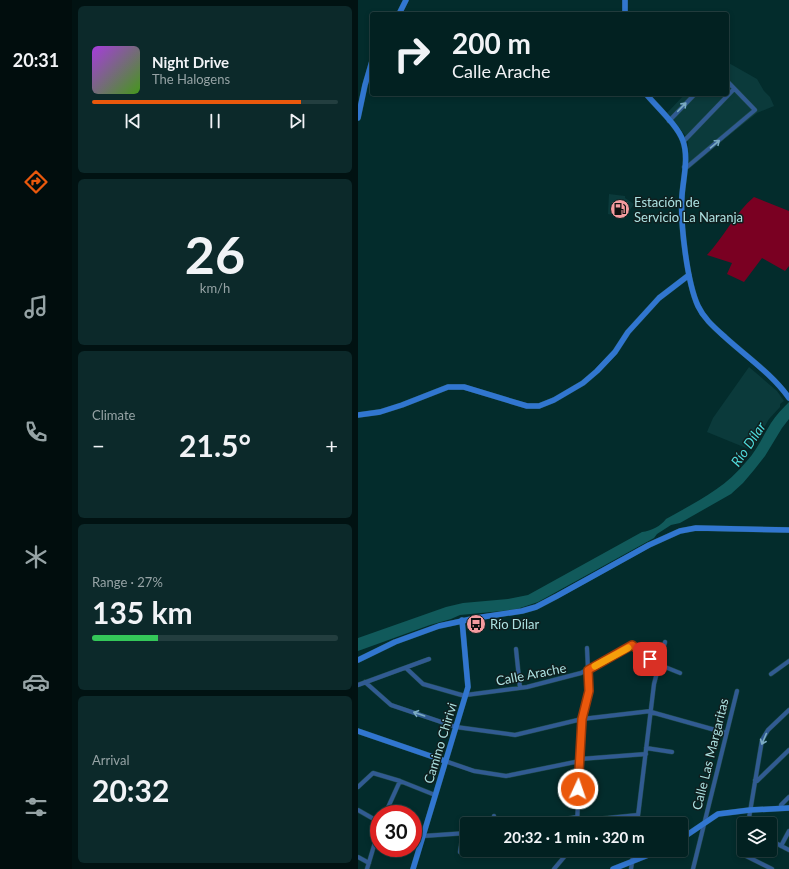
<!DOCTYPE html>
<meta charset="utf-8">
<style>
:root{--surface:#022121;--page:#0c292a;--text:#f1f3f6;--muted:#96a3a5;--line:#233e3f;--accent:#ea580c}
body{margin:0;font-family:Lato,sans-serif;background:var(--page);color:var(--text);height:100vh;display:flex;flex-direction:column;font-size:15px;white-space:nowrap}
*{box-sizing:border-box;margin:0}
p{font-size:13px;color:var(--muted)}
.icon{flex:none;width:22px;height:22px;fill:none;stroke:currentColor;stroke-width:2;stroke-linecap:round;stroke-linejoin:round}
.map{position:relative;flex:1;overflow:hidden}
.sheet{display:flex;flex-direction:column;gap:6px;padding:6px;background:#011212;width:286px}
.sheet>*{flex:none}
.guide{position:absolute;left:12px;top:12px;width:359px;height:84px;border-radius:4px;box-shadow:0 2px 6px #0003,0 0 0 1px var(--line);background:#022121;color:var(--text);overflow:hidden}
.buttons{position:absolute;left:379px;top:817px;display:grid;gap:8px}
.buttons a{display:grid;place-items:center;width:40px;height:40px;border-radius:4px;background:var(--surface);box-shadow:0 2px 6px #0003,0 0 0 1px var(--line);font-size:20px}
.speed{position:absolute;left:12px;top:805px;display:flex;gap:8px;font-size:20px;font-weight:700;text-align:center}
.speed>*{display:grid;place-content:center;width:52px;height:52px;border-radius:50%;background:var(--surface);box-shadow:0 2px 6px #0003,0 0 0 1px var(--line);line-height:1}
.speed .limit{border:6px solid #d22;background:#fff;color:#111}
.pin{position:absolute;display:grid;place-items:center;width:34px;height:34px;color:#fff;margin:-17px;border-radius:8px;box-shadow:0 2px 6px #0006}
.me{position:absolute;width:44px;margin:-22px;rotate:3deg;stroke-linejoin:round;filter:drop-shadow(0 0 3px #0008)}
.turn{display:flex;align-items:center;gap:14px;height:84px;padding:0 16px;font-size:18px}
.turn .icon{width:52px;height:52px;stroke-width:2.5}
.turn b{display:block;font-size:28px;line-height:34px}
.big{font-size:30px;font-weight:700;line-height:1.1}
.sheet .widget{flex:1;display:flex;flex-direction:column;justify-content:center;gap:6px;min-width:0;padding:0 14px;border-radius:6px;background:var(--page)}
.sheet .dial{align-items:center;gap:0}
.dial b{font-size:52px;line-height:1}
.song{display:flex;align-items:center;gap:12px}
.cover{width:48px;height:48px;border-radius:6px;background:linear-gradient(135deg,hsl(280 70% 55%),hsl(100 70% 35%))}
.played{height:4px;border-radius:2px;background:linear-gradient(90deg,var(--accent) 85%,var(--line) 85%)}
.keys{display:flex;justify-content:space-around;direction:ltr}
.heat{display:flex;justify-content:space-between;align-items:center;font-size:22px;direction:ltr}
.charge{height:6px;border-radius:3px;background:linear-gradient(90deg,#34c759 27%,var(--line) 0)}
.trip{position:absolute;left:102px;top:817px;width:228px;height:40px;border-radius:4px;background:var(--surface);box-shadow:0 2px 6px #0003,0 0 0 1px var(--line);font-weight:700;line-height:40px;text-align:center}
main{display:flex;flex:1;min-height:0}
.tab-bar{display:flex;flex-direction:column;width:72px;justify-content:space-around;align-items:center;background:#010d0d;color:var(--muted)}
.tab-bar .icon{width:28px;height:28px}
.tab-bar .active{color:var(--accent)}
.tab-bar b{font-size:18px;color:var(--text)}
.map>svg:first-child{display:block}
</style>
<main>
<nav class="tab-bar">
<b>20:31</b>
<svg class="icon active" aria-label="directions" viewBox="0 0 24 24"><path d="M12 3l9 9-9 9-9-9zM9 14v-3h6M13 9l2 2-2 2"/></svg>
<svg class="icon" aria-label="music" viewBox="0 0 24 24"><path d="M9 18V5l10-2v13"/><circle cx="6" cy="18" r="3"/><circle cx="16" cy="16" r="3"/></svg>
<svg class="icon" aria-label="phone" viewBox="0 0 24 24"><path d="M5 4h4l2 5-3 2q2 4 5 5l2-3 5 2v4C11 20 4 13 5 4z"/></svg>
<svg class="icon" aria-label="climate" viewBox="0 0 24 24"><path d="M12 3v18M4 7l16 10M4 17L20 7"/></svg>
<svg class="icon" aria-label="car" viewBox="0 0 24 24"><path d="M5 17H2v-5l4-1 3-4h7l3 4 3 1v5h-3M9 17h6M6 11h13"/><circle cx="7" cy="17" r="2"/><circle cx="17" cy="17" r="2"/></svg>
<svg class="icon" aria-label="filters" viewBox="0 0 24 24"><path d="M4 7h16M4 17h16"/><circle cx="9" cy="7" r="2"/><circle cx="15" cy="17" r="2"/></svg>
</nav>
<section class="sheet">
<div class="widget">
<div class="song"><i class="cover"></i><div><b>Night Drive</b><p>The Halogens</p></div></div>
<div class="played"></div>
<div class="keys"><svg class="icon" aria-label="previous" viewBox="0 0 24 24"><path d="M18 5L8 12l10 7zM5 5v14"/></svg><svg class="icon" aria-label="pause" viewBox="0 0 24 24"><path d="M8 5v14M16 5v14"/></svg><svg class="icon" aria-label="next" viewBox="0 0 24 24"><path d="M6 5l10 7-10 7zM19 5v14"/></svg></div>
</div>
<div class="widget dial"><b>26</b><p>km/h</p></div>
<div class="widget"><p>Climate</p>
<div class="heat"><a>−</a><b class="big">21.5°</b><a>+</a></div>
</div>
<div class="widget"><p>Range · 27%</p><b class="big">135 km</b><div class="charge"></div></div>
<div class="widget"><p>Arrival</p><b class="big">20:32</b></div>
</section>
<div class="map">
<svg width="431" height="869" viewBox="0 0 431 869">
<rect width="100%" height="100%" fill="#032c2c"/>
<!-- built -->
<path fill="#0b3a3b" d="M369,62L399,79L406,91L412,97L416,106L399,113L331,167L330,142L327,135L309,113L327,94H369Z
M251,194L267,196V198L276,204L266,219L259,216L250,214Z
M391,367L419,391L426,401L422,404V407L411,419L393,450L349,432L355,418Z"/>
<!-- green -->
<path fill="#7a0022" d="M396,197L431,211V266L427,271L404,258L386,282L369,274L374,263L349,255C366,237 377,213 396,197Z"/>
<!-- water -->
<path fill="#115a5b" d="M431,402V419L424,428L407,456L396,470L385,483L373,494L322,523L313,525L299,534L296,538L180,602L156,610L102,615L93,619L72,625L0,651V638L88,607L105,603L150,599L170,595L284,532C293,531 303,526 308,519C338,502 366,489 388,462C399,450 405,436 413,423C418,415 425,408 431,402Z"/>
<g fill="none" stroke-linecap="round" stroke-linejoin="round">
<!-- street casing -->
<g stroke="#1e4949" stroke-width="5">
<path id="street" d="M311,121L337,94
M325,142L376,89
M326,167H329L397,110L369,81
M158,649L162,688
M48,668L65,684L107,696
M413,674L431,661
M7,682L33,705L98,727L157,735L224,719L293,711
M0,685L71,659
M108,695L169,687L223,673L274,645L302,665L322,673
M293,712L368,733
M288,748L314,752
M222,759L288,754
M87,761L116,771L148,776L222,761
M397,780L399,781L431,750
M0,787L15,773L42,781L77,795
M423,808V805L431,797
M0,810L21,822
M27,814L42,781
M136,816L137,824
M219,821L280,815
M179,824L219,817
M219,824L224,719L231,691L229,648
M279,824L296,684L307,642
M390,824L404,740L410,730L431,710
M55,834L65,836L109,833
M412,840L431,850
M386,846L384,854L414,869
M423,846L431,831
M102,852L107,819
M131,855L132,850
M0,857L11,863
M9,869L21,829
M196,869L212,850
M273,869L276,850
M335,869L379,691"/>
</g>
<!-- secondary casing -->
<g stroke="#1e4949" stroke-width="6">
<path id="secondary" d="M41,14L48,0
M267,14V0
M288,94C299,107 320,126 325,141C331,158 325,179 324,196C322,222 329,282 340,306C346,319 357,328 368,338C389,357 415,375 431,398
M0,118L7,85L14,61
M0,415L22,412L44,405L90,387H106L169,406H181L196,400L225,383L239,371L257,352L270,332L301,298L331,275
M0,660L37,642L81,626L118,618L164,611L178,607L199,596L291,545L322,531L338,528L431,530
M0,731L87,761
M323,839L360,814L392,810L431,808
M55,869L110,687L104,620
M255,869L303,850"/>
</g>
<!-- street -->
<use href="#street" stroke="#315b92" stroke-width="4"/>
<!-- secondary -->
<use href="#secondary" stroke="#3176d0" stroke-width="5.5"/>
</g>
<!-- one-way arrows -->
<defs><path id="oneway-shaft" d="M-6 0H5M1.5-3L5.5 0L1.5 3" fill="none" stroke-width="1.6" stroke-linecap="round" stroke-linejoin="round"/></defs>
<g stroke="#7babc1">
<use href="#oneway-shaft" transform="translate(324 107) rotate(-46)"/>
<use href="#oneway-shaft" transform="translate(357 144) rotate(-40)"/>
<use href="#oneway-shaft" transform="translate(61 714) rotate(-161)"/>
<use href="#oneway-shaft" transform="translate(406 739) rotate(113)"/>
</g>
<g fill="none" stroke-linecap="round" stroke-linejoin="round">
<!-- route casing -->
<g stroke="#983908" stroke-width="10">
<path id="route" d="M220,789L224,719L231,691L230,670L274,645L292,659"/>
</g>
<!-- route -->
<use href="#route" stroke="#ea580c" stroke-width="7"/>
<!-- slow -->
<path stroke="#f59e0b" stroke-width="7" d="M237,666L270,648"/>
</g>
<!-- icons -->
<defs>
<g id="fuel-disc" transform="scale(1)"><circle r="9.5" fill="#f49b9f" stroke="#0f1f1f"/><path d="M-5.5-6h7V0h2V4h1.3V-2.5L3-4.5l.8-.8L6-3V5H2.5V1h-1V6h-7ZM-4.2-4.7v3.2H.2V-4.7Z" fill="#111"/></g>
<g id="bus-disc" transform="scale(1)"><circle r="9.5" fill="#f49b9f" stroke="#0f1f1f"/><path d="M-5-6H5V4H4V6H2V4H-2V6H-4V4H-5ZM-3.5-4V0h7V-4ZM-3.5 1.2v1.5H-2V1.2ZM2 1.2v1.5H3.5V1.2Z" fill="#111"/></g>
</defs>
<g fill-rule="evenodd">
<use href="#fuel-disc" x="262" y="209"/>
<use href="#bus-disc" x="118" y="624"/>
</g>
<g text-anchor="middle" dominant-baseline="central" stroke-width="3" stroke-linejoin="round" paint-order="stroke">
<!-- poi labels -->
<g font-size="13" fill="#ace1e1" stroke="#0f1f1f" text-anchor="start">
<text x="276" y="202">Estación de<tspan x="276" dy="15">Servicio La Naranja</tspan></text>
<text x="132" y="624">Río Dílar</text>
</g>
<!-- street labels -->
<g font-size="13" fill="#ace1e1" stroke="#0f1f1f">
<text transform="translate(173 674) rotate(-11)">Calle Arache</text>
<text transform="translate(82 743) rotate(-73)">Camino Chirivi</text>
<text transform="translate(352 754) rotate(-76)">Calle Las Margaritas</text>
</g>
<!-- water labels -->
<g font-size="14" font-style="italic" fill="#4edbdc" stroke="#0f1f1f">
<text transform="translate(390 444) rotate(-56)">Río Dílar</text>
</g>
</g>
</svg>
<div class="buttons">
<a><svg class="icon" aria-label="layers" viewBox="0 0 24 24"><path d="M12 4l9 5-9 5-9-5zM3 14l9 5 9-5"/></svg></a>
</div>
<div class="speed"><div class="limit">30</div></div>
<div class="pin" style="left:292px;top:659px;background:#d93025"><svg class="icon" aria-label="arrive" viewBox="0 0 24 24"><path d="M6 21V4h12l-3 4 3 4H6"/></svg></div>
<svg class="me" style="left:220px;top:789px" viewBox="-20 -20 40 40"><circle r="17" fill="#ea580c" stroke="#fff" stroke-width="3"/><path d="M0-11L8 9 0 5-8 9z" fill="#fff"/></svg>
<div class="trip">20:32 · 1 min · 320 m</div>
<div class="guide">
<div class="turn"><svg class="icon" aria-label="right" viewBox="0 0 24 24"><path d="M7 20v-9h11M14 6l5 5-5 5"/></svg><div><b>200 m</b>Calle Arache</div></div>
</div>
</div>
</main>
